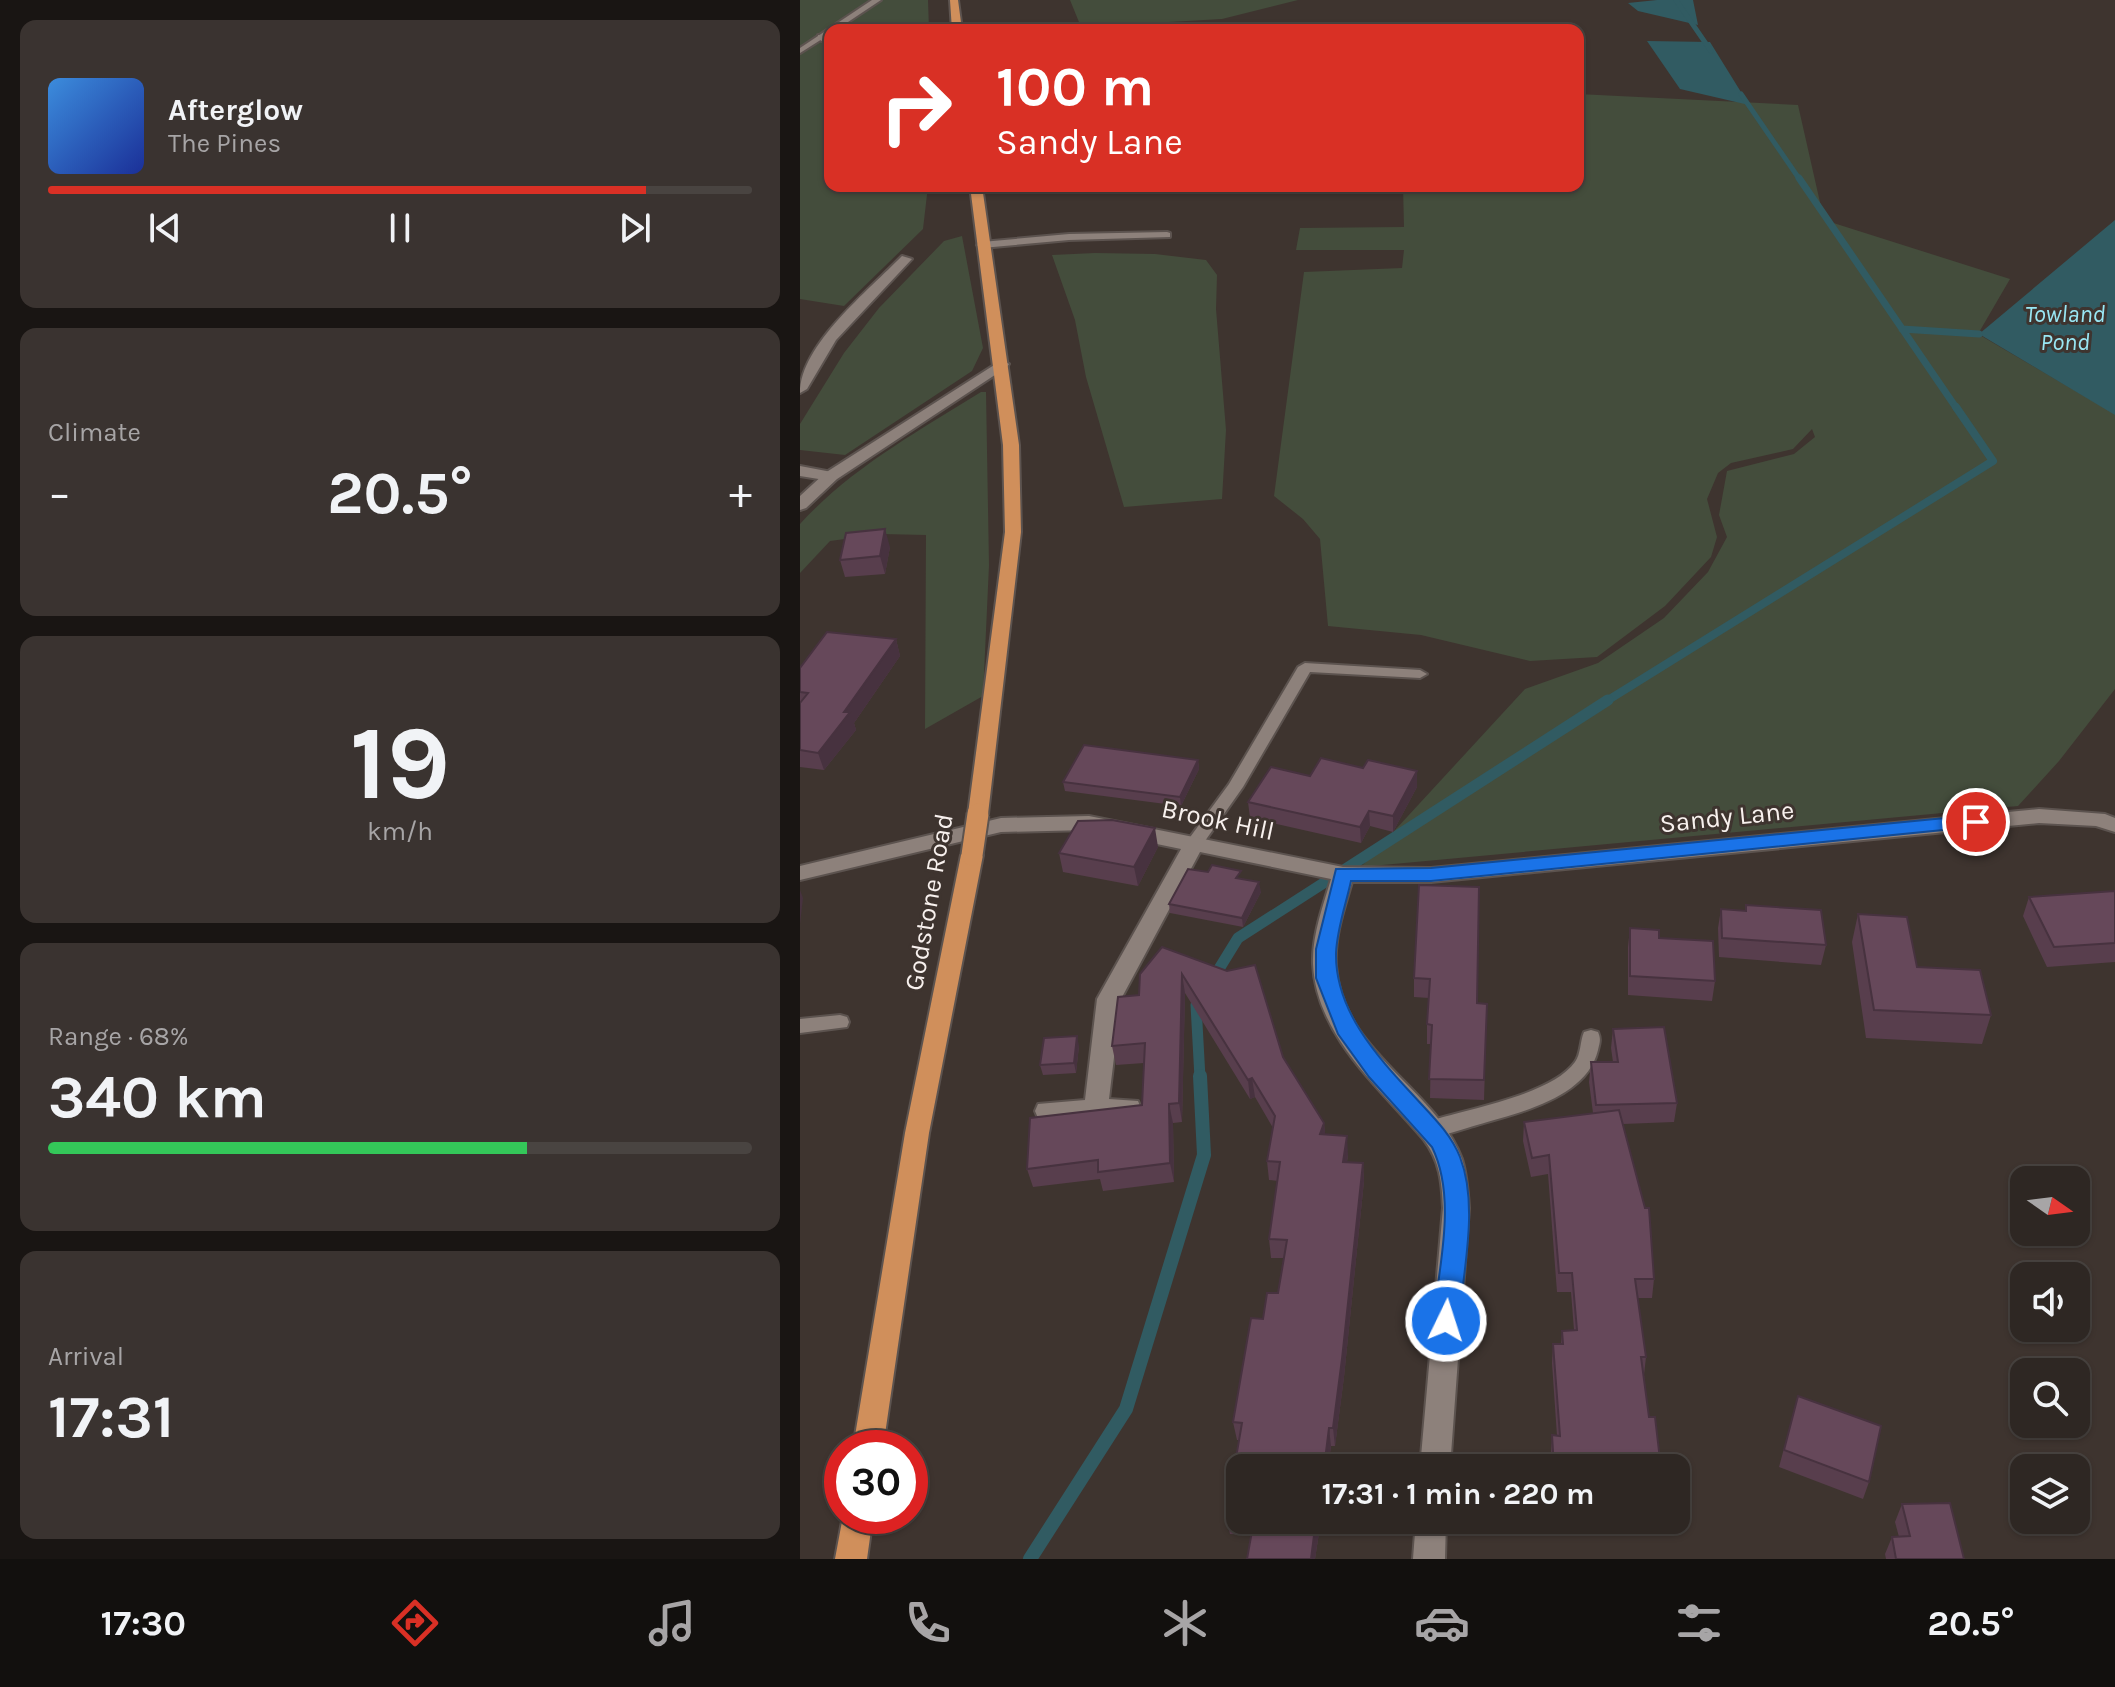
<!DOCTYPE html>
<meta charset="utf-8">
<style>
:root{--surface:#2e2723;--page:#3a3330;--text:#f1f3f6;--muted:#a7a5a6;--line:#494441;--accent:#d93025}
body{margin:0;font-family:Karla,sans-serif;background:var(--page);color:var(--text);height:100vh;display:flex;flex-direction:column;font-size:30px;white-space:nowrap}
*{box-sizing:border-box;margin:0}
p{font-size:26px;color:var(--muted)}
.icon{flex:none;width:44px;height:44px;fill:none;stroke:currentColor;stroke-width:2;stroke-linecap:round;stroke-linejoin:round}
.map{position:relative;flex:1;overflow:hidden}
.side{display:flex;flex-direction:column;gap:20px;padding:20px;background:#191513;width:800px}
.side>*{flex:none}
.banner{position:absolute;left:24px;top:24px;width:760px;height:168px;border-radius:16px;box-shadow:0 2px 6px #0004,0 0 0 2px var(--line);background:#d93025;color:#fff;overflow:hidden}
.needle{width:52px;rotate:104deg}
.buttons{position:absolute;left:1210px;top:1166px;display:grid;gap:16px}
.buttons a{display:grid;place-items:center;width:80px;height:80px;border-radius:16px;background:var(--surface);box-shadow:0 2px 6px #0004,0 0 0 2px var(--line);font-size:40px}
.speed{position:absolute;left:24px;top:1430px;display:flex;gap:16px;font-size:40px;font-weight:700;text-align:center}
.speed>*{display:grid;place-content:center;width:104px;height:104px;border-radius:50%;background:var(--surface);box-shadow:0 2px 6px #0004,0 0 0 2px var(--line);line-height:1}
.speed .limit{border:12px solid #d22;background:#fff;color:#111}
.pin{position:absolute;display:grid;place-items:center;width:68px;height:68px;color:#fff;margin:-34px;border:4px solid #fff;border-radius:50%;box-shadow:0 2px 8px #0007}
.me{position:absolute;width:88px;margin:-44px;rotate:4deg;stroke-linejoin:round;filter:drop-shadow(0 0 6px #0008)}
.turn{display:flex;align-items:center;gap:28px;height:168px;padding:0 40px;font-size:36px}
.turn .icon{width:104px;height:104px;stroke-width:2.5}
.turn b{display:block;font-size:56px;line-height:68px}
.big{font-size:60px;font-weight:700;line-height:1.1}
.side .widget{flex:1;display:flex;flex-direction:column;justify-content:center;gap:12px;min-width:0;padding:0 28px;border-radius:16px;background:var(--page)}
.side .dial{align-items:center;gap:0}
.dial b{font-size:104px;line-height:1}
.song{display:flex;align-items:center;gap:24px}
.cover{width:96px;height:96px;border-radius:12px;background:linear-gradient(135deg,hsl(210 70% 55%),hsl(230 70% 35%))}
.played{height:8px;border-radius:4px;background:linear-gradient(90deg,var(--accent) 85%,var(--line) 85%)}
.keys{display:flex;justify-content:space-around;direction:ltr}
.heat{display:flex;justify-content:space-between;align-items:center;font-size:44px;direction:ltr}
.charge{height:12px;border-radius:6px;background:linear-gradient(90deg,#34c759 68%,var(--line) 0)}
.trip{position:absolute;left:426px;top:1454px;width:464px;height:80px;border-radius:16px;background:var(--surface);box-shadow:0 2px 6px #0004,0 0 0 2px var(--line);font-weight:700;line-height:80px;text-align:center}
.tab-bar{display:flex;height:128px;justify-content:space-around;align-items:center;background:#12100e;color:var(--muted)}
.tab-bar .icon{width:56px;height:56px}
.tab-bar .current{color:var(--accent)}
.tab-bar b{font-size:36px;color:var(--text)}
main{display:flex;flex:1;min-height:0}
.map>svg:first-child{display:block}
</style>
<main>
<section class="side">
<div class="widget">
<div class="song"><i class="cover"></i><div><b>Afterglow</b><p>The Pines</p></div></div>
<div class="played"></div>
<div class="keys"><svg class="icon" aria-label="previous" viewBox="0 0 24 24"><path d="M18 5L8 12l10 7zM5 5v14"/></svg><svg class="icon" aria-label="pause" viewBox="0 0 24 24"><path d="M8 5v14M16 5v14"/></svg><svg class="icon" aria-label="next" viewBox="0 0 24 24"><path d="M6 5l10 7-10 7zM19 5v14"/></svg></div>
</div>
<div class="widget"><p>Climate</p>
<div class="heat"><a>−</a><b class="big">20.5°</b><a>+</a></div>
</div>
<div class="widget dial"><b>19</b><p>km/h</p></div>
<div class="widget"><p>Range · 68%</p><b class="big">340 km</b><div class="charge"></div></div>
<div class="widget"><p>Arrival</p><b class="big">17:31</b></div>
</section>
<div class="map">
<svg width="1315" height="1559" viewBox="0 0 1315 1559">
<rect width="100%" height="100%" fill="#3e342f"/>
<!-- green -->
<path fill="#444d3c" d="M0,0H128L129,30H30V186H128L123,229L44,306L0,299Z
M270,0H498L422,19L281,27Z
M778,94L998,105L1024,220L1210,279L1178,334L1315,414V689L1259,761L1218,806L561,867L725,689L798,663L864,618L908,572L927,537L919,515L927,471L994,454L1015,437L1012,429L993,449L931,463L918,473L907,499L917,537L911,557L865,606L797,657L730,661L621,635L528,626L520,539L503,519L474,496L504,272L602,268L604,250H496L500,228L604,227L603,186H778Z
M162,236L183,348L172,371L45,455L0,450V424L44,353L79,308L144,241Z
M295,253L355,254L406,260L417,275L416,309L426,430L422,499L324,507L286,377L275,320L252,255Z
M181,392H186L189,565L183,696L125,729L126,535L82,534L30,541L0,573V524C51,468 117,432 181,392Z"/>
<!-- water -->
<path fill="#315b62" d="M857,0H893L898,25L838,11L828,3Z
M847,41L910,42L949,105L880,89Z
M1315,220V415L1179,334Z"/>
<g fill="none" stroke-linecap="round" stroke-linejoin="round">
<!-- stream-far4 -->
<path stroke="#315b62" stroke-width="5" d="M876,0L911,51
M941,94L1000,180"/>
<!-- stream-far3 -->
<path stroke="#315b62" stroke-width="7" d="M999,178L1157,409
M1102,329L1179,334"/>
<!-- stream-far2 -->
<path stroke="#315b62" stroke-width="8" d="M805,702L1193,461L1156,407"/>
<!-- stream-far1 -->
<path stroke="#315b62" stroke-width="11" d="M414,977L438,938L808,700
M399,1001L396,1005L400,1078"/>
<!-- stream -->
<path stroke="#315b62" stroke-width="14" d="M230,1559L326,1409L404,1155L400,1076"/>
<!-- service casing -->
<g stroke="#5c534f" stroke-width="4">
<path id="service" d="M72,0H81L36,30H30V34L0,53V48Z
M367,232L370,233V237L269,240L182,248L177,245L182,242L269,234Z
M505,663L620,670L627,674L620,678L510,672L443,787L400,848H388L386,844L388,840L429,784L498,667Z
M40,1015L47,1017L49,1022L47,1027L0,1033V1019Z
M791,1030L798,1032C801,1039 800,1042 798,1050C787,1098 718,1113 677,1125C661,1129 638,1140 623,1135L620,1129L623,1123C661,1110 751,1096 775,1062C781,1054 780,1041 784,1032Z"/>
</g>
<!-- minor casing -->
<g stroke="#5c534f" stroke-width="4">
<path id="minor" d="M18,35L30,38V45L18,39Z
M102,256L112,259L36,340L7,389L0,393C0,345 69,290 102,256Z
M0,466L37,473L39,476L31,481L0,476Z
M1239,809L1305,814L1315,818V832L1296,826L1239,823L631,882H552C544,909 534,937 536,966C542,1053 636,1088 662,1159C667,1175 668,1192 669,1208L650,1468H620L643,1208C642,1183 640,1161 624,1140C582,1090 516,1036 513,964C512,935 523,906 531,879L400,852L321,999L309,1099L338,1101L341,1108L338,1115L247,1121L238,1118L235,1111L238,1104L285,1100L297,999L381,849L289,830L201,832L0,880V866L201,818L289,816L543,867L631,868Z
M616,1520H646L645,1559H613Z"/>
</g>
<!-- tertiary casing -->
<g stroke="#5c534f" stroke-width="4">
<path id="tertiary" d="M202,360L209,364L207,367L37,479L6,508L0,510V496L25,473Z"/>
</g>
<!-- primary casing -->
<g stroke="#5c534f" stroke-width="4">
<path id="primary" d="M150,0H158L162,30H152Z
M170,186H182L219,445L221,532L188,814L178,821L168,814L205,532L203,445Z
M172,848L179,850L183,855L129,1133L83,1448H53L105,1133L161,855L165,850Z
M43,1516H73L67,1559H35Z"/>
</g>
<!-- service -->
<use href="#service" fill="#8d817b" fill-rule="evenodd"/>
<!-- minor -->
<use href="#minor" fill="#8d817b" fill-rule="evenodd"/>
<!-- tertiary -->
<use href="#tertiary" fill="#8d817b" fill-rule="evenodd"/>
<!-- primary -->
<use href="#primary" fill="#d08f5b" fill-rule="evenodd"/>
<!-- primary-bridge casing -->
<g stroke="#5c534f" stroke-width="25" stroke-linecap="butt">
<path id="primary-bridge" d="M172,855L178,814"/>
</g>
<!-- primary-bridge -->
<use href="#primary-bridge" stroke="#d08f5b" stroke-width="21"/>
</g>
<!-- wall -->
<path fill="#583e4d" d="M90,547L85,574L45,577L40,560Z
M96,639L100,656L54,723L56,730L24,770L0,767V668Z
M398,760L399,769L381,806L265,791L263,782Z
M563,768L617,771V787L593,832L570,826L561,843L450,818L448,802L510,776Z
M358,847L338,886L263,872L259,853Z
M442,879L461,892L443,927L370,913L369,904Z
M619,885L677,1003L687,1004L684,1100L630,1098L631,1044H627V1024L629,998L614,997V978Z
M1315,891V962L1247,967L1223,916L1229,897Z
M946,905L1026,945L1021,965L919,957L918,928L921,909L945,911Z
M1058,914L1117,967L1191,1015L1182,1044L1066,1038L1052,942Z
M830,928L859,938L915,981L912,1001L828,995V947Z
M362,947L483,1057L524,1123L525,1135L548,1155L547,1162L563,1163L564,1181L544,1377L535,1446H531L528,1468H440V1520H521L515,1559H447L451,1535L430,1534L426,1516L439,1440H437L433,1422L463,1319L478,1293L484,1258H471L469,1239L478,1181L469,1180L467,1161L473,1128L455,1097L450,1099L385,993L382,1122L373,1123L374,1182L303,1191L300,1179L233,1187L227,1169L342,1105L344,1063L316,1065L312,1046L339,995Z
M813,1029L877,1103L874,1122L823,1124L854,1279L852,1298H838L846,1357L844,1375L849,1417L861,1468H751V1453L752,1435L757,1436L752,1363L753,1344H761L762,1331L774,1330L771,1292H757L748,1174L731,1177L723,1141L724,1122L793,1113L789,1082L791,1062H813L811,1048Z
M279,1046L276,1073L243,1075L240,1065Z
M998,1396L1069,1482L1063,1499L979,1467Z
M1102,1504L1164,1559H1086L1085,1554L1092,1537H1099L1095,1522Z
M767,1520H863L862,1523L767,1524Z"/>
<!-- shaded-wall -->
<path fill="#47323f" d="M85,529L90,547L85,574L80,556Z
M96,639L100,656L54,723L56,730L24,770L18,753L44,712Z
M398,760L399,769L381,806L380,797Z
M617,771V787L593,832V816Z
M569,811L570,826L561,843L560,827Z
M355,828L358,847L338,886L334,867Z
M459,882L461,892L443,927L442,918Z
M0,890L3,898L0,924Z
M382,974L385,993L382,1122L379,1103Z
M277,1036L279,1046L276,1073L274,1063Z
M452,1078L455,1097L450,1099L448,1080Z
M369,1104L373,1123L374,1182L370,1163Z
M524,1123L526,1142L520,1134Z
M547,1136L548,1155L544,1180L543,1162Z
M563,1163L564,1181L544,1377L535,1446L533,1428Z
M529,1428L531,1446L528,1468H524Z
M516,1520H521L515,1559H511Z"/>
<!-- building -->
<path fill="#66485a" stroke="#47323f" stroke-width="2" d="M85,529L80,556L40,560L46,533Z
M27,632L96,639L44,712H50L18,753L0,750V703L8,693L0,692V668Z
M284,745L398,760L380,797L263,782Z
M521,758L563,768L568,760L617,771L593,816L569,811L560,827L448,802L471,767L510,776Z
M312,820L355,828L334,867L259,853L278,821Z
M412,865L441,871L436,878L459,882L442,918L369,904L388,869L408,872Z
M619,885L679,887L677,1003L687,1004L684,1080L629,1079L632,1025L627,1024L630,979L614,978Z
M1315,891V943L1254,947L1229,897Z
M946,905L1021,910L1026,945L922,938L921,909L946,911Z
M1058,914L1107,917L1117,967L1180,970L1191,1015L1074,1010Z
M830,928L859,930V938L913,941L915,981L830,976Z
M362,947L427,971L455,965L483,1057L524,1123L520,1134L547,1136L543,1162L563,1163L542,1359L533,1428H529L524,1468H440V1517L426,1516L442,1423L433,1422L451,1318L463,1319L467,1293H478L487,1240L469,1239L480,1162L467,1161L475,1116L452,1078L448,1080L382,974L379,1103L369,1104L370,1163L298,1172V1160L227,1169L230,1118L342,1105L345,1043L312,1046L318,997L339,995L340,974Z
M864,1027L877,1103L796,1105L791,1062H818L813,1029Z
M277,1036L274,1063L240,1065L244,1038Z
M819,1110L845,1208H849L854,1279H835L846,1357H841L849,1417H855L861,1468H754L752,1435L760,1436L753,1344H763L762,1331L777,1330L772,1273H759L749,1155L732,1158L724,1122Z
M998,1396L1081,1426L1069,1482L984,1450Z
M1150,1503L1164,1559H1096L1092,1537L1110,1536L1102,1504Z
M454,1520H516L511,1559H447Z"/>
<!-- route -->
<path fill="#1a73e8" stroke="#114b97" stroke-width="2" d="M1176,815L1185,822L1183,826L631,881H551C546,904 537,929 536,953C535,1010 576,1055 612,1094C630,1114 650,1132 660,1157C679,1206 663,1271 659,1321L655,1329L646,1333L637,1329L633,1321C639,1267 657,1198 632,1147L569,1077L538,1034L516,978V949L536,869L631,868Z"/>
<g text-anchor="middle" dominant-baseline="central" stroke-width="6" stroke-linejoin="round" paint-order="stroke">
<!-- far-water labels -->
<g font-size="24" font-style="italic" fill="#99e7f4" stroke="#3e342f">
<text x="1265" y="314">Towland<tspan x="1265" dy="28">Pond</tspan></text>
</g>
<!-- street labels -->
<g font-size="26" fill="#f8f1ee" stroke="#3e342f">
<text transform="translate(927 817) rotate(-6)">Sandy Lane</text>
<text transform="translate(418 820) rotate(12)">Brook Hill</text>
<text transform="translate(129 902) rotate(-80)">Godstone Road</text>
</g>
</g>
</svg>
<div class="buttons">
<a><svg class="needle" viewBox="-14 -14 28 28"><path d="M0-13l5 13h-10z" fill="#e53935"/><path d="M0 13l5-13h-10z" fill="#a7a5a6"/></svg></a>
<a><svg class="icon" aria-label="sound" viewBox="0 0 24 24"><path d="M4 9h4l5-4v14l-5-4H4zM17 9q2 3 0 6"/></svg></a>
<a><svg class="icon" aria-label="search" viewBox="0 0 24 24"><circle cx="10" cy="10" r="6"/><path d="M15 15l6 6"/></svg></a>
<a><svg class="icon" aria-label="layers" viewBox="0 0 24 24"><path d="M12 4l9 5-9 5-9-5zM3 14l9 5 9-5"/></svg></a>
</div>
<div class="speed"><div class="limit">30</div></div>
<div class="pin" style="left:1176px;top:822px;background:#d93025"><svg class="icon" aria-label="arrive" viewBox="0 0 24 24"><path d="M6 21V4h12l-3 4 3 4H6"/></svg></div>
<svg class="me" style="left:646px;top:1321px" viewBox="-20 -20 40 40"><circle r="17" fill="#1a73e8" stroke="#fff" stroke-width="3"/><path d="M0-11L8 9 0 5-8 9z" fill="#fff"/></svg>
<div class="trip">17:31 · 1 min · 220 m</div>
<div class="banner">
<div class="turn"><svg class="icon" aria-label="right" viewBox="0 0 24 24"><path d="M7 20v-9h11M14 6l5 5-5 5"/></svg><div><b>100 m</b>Sandy Lane</div></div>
</div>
</div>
</main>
<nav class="tab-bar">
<b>17:30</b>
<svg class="icon current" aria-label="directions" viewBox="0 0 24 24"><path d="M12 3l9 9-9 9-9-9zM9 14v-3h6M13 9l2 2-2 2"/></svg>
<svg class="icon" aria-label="music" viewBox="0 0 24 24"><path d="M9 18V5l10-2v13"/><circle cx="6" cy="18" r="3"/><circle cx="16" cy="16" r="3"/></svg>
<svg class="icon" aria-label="phone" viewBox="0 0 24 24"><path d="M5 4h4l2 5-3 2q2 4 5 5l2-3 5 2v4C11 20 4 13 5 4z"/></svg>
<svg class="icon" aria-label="climate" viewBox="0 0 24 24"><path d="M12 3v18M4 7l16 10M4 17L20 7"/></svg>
<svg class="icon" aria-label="car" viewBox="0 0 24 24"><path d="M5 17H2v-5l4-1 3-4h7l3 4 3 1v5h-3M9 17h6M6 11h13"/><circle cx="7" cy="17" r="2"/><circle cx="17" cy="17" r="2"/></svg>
<svg class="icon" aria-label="filters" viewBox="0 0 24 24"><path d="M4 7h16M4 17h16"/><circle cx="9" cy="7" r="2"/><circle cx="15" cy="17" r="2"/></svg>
<b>20.5°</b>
</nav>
